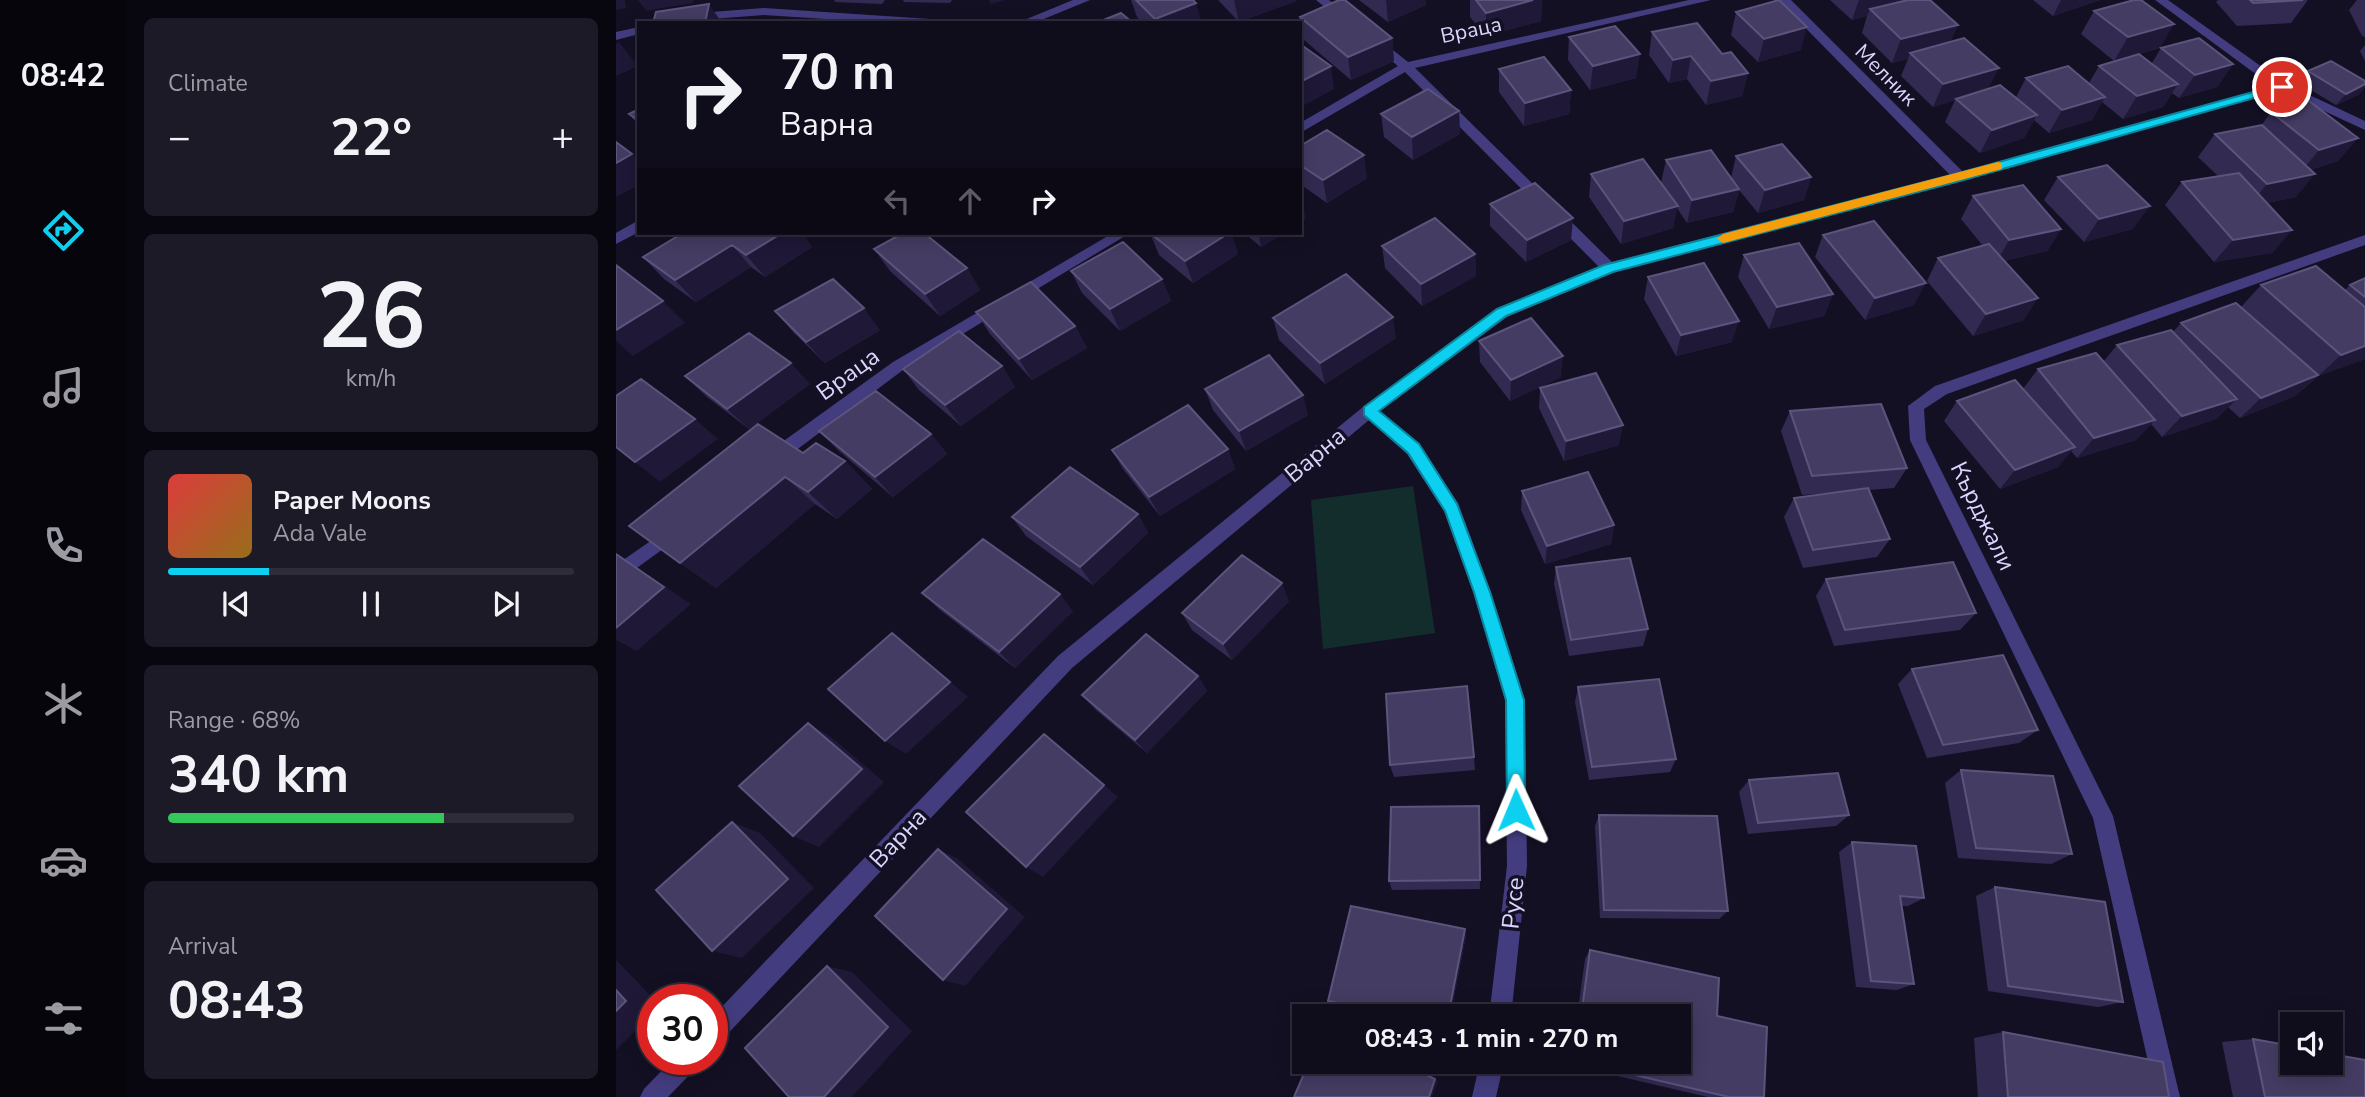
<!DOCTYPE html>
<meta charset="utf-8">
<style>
:root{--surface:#0f0c1b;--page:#1d1a28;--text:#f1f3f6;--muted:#9b9ba3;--line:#2f2c3a;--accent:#0dd0f1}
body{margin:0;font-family:"Nunito Sans",sans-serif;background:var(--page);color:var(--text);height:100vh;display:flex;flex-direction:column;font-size:26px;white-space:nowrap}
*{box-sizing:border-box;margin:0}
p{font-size:23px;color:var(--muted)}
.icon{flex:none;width:38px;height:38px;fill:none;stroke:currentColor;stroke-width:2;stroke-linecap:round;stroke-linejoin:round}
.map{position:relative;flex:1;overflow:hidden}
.side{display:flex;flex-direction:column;gap:18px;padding:18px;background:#08070f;width:490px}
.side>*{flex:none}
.guide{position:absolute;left:21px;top:21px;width:665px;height:214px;border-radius:0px;box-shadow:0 4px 18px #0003,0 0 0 2px var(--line);background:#0f0c1b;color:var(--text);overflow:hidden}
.fabs{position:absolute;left:1664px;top:1012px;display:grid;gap:14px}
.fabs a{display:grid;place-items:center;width:63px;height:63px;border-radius:0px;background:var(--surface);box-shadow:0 4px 18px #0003,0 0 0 2px var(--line);font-size:35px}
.speed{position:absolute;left:21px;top:984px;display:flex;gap:14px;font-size:35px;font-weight:700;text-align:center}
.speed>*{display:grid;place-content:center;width:91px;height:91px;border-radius:50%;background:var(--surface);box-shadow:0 4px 18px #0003,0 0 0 2px var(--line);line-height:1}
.speed .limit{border:10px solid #d22;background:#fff;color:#111}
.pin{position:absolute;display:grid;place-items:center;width:60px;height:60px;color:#fff;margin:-30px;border:4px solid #fff;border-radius:50%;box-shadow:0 2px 7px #0007}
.me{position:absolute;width:77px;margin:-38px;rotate:359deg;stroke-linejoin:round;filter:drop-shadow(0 0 5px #0008)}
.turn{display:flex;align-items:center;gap:24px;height:147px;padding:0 28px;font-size:32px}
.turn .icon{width:91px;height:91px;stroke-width:2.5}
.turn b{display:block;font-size:49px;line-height:60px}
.lanes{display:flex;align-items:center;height:66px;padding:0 28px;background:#0003;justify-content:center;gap:35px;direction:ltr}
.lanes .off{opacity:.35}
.big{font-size:52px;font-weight:700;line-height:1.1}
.side .widget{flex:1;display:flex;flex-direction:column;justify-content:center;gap:10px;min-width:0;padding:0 24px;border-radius:10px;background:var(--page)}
.side .dial{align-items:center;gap:0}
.dial b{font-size:91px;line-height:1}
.song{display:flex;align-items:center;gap:21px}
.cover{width:84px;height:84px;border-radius:10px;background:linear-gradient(135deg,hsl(0 70% 55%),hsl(40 70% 35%))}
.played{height:7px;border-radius:4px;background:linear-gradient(90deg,var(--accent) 25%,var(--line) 25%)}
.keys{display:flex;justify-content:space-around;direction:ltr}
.heat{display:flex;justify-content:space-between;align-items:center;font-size:38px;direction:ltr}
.charge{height:10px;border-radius:5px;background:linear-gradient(90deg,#34c759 68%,var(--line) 0)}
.trip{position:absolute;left:676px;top:1004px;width:399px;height:70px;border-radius:0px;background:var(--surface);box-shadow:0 4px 18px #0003,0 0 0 2px var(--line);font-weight:700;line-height:70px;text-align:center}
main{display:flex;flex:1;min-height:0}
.tabs{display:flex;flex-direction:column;width:126px;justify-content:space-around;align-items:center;background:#06050b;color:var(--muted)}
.tabs .icon{width:49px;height:49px}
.tabs .on{color:var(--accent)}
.tabs b{font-size:32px;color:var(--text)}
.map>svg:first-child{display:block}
</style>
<main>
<nav class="tabs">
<b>08:42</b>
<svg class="icon on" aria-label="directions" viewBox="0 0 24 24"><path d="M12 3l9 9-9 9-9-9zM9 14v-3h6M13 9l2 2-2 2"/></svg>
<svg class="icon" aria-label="music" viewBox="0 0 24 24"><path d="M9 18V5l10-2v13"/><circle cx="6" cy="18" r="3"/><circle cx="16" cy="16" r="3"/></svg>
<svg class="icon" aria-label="phone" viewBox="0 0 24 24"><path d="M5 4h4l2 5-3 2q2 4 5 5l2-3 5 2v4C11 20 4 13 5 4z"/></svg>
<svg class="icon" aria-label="climate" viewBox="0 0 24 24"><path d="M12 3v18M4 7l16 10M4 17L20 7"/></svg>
<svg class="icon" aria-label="car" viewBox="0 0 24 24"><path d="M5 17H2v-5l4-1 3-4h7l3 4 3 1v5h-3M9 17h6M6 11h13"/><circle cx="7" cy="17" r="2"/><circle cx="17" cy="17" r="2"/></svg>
<svg class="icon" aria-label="filters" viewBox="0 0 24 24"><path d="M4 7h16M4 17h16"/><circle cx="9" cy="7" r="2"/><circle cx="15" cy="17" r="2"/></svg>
</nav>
<section class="side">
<div class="widget"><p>Climate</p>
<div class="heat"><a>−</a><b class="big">22°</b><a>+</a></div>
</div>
<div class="widget dial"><b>26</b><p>km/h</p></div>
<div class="widget">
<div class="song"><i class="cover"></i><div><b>Paper Moons</b><p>Ada Vale</p></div></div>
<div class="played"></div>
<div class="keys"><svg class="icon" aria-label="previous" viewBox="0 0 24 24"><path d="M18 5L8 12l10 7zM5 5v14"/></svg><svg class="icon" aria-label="pause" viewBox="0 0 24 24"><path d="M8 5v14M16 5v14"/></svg><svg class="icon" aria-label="next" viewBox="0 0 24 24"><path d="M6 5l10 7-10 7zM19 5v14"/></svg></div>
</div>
<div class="widget"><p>Range · 68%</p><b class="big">340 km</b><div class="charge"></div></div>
<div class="widget"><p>Arrival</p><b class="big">08:43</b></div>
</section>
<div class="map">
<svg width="1749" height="1097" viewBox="0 0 1749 1097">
<rect width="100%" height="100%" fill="#141024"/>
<!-- green -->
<path fill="#132d2d" d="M797,486L819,633L707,649L695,500Z"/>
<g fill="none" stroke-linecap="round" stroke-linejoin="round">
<!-- minor -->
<path fill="#433d80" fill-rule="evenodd" d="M457,0H474L418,23H401Z
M700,0H713L735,18L725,20Z
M1073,0H1095L799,68L996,262L1334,175L1162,0H1175L1347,172L1656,86L1539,0H1552L1670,84L1749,121V130L1665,91L1344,181L997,272L891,317L764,411L803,444L842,503L875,592L909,700L911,866L895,1017H873L891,866L889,700L857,592L828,511L791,454L753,420L456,668L104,1042L96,1045V1017L442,656L747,407L881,309L983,267L789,72L684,133V123L782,66L755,45V39H763L792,62Z
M148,8L314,19L320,23H270L148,15L44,23L82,13Z
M23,27V34L0,40V32Z
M23,220V232L0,244V233Z
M497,233H514L287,370L163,463H151L149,458L151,453L277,362Z
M1749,235V245L1331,394L1308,409L1310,440L1497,816L1564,1097H1540L1477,818L1294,440L1292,406L1319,386Z
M59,524L65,526L68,531L65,536L0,583V565Z
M57,1059H85L81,1067L52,1097H24L28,1089Z
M864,1062H888L880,1097H856Z"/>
</g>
<!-- wall -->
<path fill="#332a51" d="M218,0H269L266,4L219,2Z
M287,0H336L334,3L288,2Z
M515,0H577L586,23H527L521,17Z
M602,0H680V1L623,22Z
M743,0H809L810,5L772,22Z
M854,0H926L925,21L870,36L854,17Z
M1214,0H1290L1342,25L1334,42L1373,88L1400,97L1410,78L1473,83L1483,66L1536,63L1545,48L1617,64L1601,87L1563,98L1556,93L1547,107L1507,119L1486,102L1476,120L1433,133L1418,120L1408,138L1364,153L1329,122L1339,100L1317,107L1285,76L1292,59L1276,63L1246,33L1251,16L1236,20Z
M1417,0H1484L1437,16Z
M1602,0H1692L1675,23L1621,26L1600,2Z
M1741,0H1749V37L1746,36L1733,10Z
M1478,11L1544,48L1498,61L1465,34Z
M1120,12L1185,50L1142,62L1115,35Z
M684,17L776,38L778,61L735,80L688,40Z
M1036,32L1106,54L1132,73L1126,96L1090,105L1071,79L1053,83L1033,55Z
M953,37L1020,78L974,90L952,60Z
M1749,45V61L1744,51Z
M883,69L955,90L953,114L908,126L883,92Z
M1692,71L1749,81V87L1742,95L1720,105L1683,83Z
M23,109V126L13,114Z
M843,111L844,134L797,160L768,137L765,114Z
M1655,112L1742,138L1722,161L1694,170L1680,197L1651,203L1676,230L1656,253L1598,262L1549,205L1566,182L1602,176L1582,157L1599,134L1645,126Z
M684,146L751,178L711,203L684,184Z
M1120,156L1195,177L1188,200L1142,213L1123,190L1117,212L1071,223L1061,208L1057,228L1005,244L973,197L975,174L1051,191L1045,183L1050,160L1115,178Z
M1442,177L1517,229L1468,242L1428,200Z
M1357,196L1445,229L1431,251L1388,261L1408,320L1357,336L1311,281L1322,258L1367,246L1345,219Z
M874,204L955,240L910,262L874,226Z
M67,233H186L196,247L149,277L135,267L80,302L48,279L27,257Z
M534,233L622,254L577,283L543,255Z
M628,233H668L645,247Z
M1207,235L1298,305L1249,320L1199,257Z
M766,246L859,254L860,276L806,306L769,268Z
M258,249L351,268L364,290L324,316L274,271Z
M1128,255L1217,294L1208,316L1153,329L1122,277Z
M455,271L546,279L555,301L504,331L466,293Z
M1032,277L1116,342L1060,356L1028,299Z
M1749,278V359L1702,376L1679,396L1624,418L1612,407L1600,419L1546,437L1535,424L1520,440L1461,458L1455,451L1442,467L1384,489L1328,421L1341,401L1407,389L1422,369L1488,361L1501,345L1557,332L1565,323L1625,307L1645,285L1729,290L1734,285Z
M159,311L264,330L209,363L178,333Z
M360,312L459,326L471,348L416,380L374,334Z
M657,318L780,338L709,384L663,340Z
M863,341L945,377L894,401L864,362Z
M386,366L399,387L345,426L303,390L287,369Z
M69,376L194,384L133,429L91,397Z
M924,388L1003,445L948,461L923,408Z
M589,389L692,415L630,451L597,410Z
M1174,411L1291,468L1278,488L1253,490L1274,539L1261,557L1187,568L1168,517L1178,498L1214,493L1186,495L1165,431Z
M203,431L315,434L331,454L277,497L223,451Z
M612,449L619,469L544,516L507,469L496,450Z
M187,453L229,461L256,489L221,519L199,504L100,588L64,563Z
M906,491L998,525L995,544L929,564L905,510Z
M522,514L532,533L477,585L410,536L396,517Z
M940,567L1032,629L1027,646L953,656L938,584Z
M1210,579L1360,613L1344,630L1218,646L1200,596Z
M306,593L457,611L399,668L324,610Z
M673,601L616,660L576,630L566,613Z
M1296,669L1422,730L1403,743L1311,758L1282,684Z
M582,676L591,691L531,753L480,710L466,695Z
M962,687L1060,759L1054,772L973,780L959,702Z
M858,757L859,770L778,777L774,765Z
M1345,770L1456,854L1435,864L1342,858L1329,783Z
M1133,780L1233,815L1220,826L1132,834L1123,792Z
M863,806L864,889L776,890L773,881Z
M983,815L1112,911L1103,919L984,918L979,826Z
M1236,842L1308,898L1292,906H1285L1298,984L1281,990L1240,987L1223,852Z
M1379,887L1507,1002L1482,1007L1372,991L1360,896Z
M850,936L834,1017H771L718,1006L712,1001Z
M974,950L1101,1016L1148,1097H1092L954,1065V1062H1062V1017H961L969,959Z
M1387,1032L1553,1097H1362L1358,1038Z
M1637,1039L1749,1097H1617L1606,1042Z"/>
<!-- shaded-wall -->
<path fill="#1f1837" d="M0,0H9L10,8L0,10Z
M22,0H78L77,3L30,11Z
M373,0H389L375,4Z
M618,0H680V1L623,22Z
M770,0H809L810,5L772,22Z
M917,0H926L925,21L870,36V13Z
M1243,0H1290L1254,9L1251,16L1236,20Z
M1445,0H1484L1437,16Z
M580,3L586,23H540L539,19Z
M93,4L106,23H89Z
M1558,24L1544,48L1498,61L1512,37Z
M1342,25L1332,48L1294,53L1292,59L1276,63L1285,39Z
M1191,27L1185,50L1142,62L1148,39Z
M776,38L778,61L735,80L732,57Z
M3,42L22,66L0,76V44Z
M1024,54L1020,78L974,90L977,66Z
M1075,56L1071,79L1053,83L1057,60Z
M1617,64L1601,87L1563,98L1579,75Z
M715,66L718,89L685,107L684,82Z
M1383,68L1371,91L1340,99L1339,100L1317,107L1327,84Z
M1132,73L1126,96L1090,105L1095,81Z
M1562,84L1547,107L1507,119L1521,96Z
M1749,84V87L1742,95L1720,105L1730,94Z
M955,90L953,114L908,126L909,103Z
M1489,97L1476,120L1433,133L1446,110Z
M843,111L844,134L797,160L796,137Z
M1421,115L1408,138L1364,153L1376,130Z
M1742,138L1722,161L1684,173L1703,150Z
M16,154L23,162V185L0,197V163Z
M748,155L751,178L711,203L707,180Z
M1699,174L1680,197L1632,207L1651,184Z
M1195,177L1188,200L1142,213L1149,190Z
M1123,189L1117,212L1071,223L1076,200Z
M685,196L690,219L684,222V197Z
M1062,206L1057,228L1005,244L1008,221Z
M1534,206L1517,229L1468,242L1483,219Z
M957,218L955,240L910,262L911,240Z
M1445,229L1431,251L1380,263L1393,240Z
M1676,230L1656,253L1598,262L1617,240Z
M166,233H186L196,247L149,277L130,255Z
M613,233H616L622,254L577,283L569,261Z
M642,233H668L645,247Z
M116,245L135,267L80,302L59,280Z
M859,254L860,276L806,306L805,284Z
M351,268L364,290L324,316L309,294Z
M546,279L555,301L504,331L494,309Z
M1310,283L1298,305L1249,320L1259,298Z
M1217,294L1208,316L1153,329L1161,307Z
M1422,298L1408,320L1357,336L1370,314Z
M47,301L69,323L17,356L0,341V330Z
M248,308L264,330L209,363L190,342Z
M777,317L780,338L709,384L704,363Z
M1123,321L1116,342L1060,356L1065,335Z
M459,326L471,348L416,380L403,359Z
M1749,346V359L1702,376L1725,355Z
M947,356L945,377L894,401L895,380Z
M175,363L194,384L133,429L111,409Z
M386,366L399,387L345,426L329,405Z
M1702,375L1679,396L1624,418L1645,398Z
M687,395L692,415L630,451L623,431Z
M1621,399L1600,419L1546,437L1566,416Z
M79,419L102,439L44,482L19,462Z
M1539,420L1520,440L1461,458L1478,438Z
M1007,425L1003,445L948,461L950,441Z
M315,434L331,454L277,497L259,477Z
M1459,447L1442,467L1384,489L1399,470Z
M612,449L619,469L544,516L533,497Z
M229,461L256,489L221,519L192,492Z
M169,477L199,504L100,588L64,563Z
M522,514L532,533L477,585L464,567Z
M998,525L995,544L929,564L931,546Z
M0,554L75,604L21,651L0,640Z
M666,583L673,601L616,660L607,644Z
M444,594L457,611L399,668L383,652Z
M296,649L352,697L290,754L269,741Z
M582,676L591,691L531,753L519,740Z
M192,723L215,737L268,782L203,847L177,836Z
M488,785L502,797L427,877L410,867Z
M116,822L144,833L198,888L126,958L96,951Z
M322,849L342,859L409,917L349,986L327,980Z
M849,929L850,936L834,1017H832Z
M0,960L38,999H37V1013L0,1050Z
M211,966L236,972L296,1031L236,1097H208Z
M819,1079L822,1081L816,1097H813Z"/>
<!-- building -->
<path fill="#453c63" stroke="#5c547c" stroke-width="2" d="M520,0H577L580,3L539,19Z
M723,0H729L776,38L732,57L684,17Z
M860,0H917L870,13Z
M1163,0L1191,27L1148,39L1120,12Z
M1292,0H1314L1342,25L1285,39L1254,9Z
M1518,0H1525L1558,24L1512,37L1478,11Z
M1634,0H1687L1637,3Z
M93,4L89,23H37L40,12Z
M505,13L517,23H480Z
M1081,23L1106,54L1115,52L1132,73L1095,81L1075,56L1057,60L1036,32Z
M999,26L1024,54L977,66L953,37Z
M1348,38L1383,68L1327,84L1294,53Z
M1583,38L1617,64L1579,75L1545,48Z
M684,44L715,66L684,82Z
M1523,54L1562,84L1521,96L1483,66Z
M928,57L955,90L909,103L883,69Z
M1715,61L1749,81V84L1730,94L1692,71Z
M1452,66L1489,97L1446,110L1410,78Z
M1384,85L1421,115L1376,130L1340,99Z
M812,89L843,111L796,137L765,114Z
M1693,101L1742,138L1703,150L1655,112Z
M23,109V121L13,114Z
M1646,125L1699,174L1651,184L1599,134Z
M711,130L748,155L707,180L684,165V146Z
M0,142L16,154L0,163Z
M1166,144L1195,177L1149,190L1120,156Z
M1095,150L1123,189L1076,200L1050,160Z
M1027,159L1062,206L1008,221L975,174Z
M1491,165L1534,206L1483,219L1442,177Z
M1623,173L1676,230L1617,240L1566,182Z
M919,183L957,218L911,240L874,204Z
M1407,185L1445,229L1393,240L1357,196Z
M819,218L859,254L805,284L766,246Z
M1258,221L1310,283L1259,298L1207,235Z
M67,233H166L130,255L116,245L59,280L27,257Z
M287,233H308L351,268L309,294L258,249Z
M534,233H613L569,261Z
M507,242L546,279L494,309L455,271Z
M1183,243L1217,294L1161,307L1128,255Z
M1373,244L1422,298L1370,314L1322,258Z
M1088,263L1123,321L1065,335L1032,277Z
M0,265L47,301L0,330Z
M1700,266L1749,307V346L1725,355L1645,285Z
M730,274L777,317L704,363L657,318Z
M1749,278V297L1734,285Z
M217,279L248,308L190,342L159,311Z
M415,282L459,326L403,359L360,312Z
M1620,303L1702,375L1645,398L1565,323Z
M915,318L947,356L895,380L863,341Z
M1555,330L1621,399L1566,416L1501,345Z
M343,331L386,366L329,405L287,369Z
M133,333L175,363L111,409L69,376Z
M1480,353L1539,420L1478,438L1422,369Z
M653,355L687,395L623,431L589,389Z
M980,373L1007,425L950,441L924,388Z
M25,379L79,419L19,462L0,447V396Z
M1399,380L1459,447L1399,470L1341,401Z
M260,391L315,434L259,477L203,431Z
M1265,404L1291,468L1196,476L1174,411Z
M572,405L612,449L533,497L496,450Z
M142,424L187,453L200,443L229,461L192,492L169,477L64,563L13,526Z
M454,467L522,514L464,567L396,517Z
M972,472L998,525L931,546L906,491Z
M1252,488L1274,539L1197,550L1178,498Z
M367,539L444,594L383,652L306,593Z
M0,554L48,587L0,628Z
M626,555L666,583L607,644L566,613Z
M1014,558L1032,629L955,640L940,567Z
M1337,562L1360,613L1229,630L1210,579Z
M276,633L334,682L269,741L212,689Z
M530,634L582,676L519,740L466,695Z
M1387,655L1422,730L1327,745L1296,669Z
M1043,679L1060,759L976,767L962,687Z
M851,686L858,757L774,765L770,694Z
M192,723L246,769L177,836L123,786Z
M428,734L488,785L410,867L350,812Z
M1345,770L1437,776L1456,854L1360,848Z
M1222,773L1233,815L1142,823L1133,780Z
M863,806L864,880L773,881L775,807Z
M983,815L1101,816L1112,911L988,910Z
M116,822L172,879L96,951L40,890Z
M1236,842L1300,846L1308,898L1284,896L1298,984L1255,981Z
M322,849L391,909L327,980L259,916Z
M1379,887L1489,902L1507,1002L1392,986Z
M735,906L849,929L832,1017H788L712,1001Z
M974,950L1103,978L1101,1016L1151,1027L1148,1097H1113L963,1062H1062V1017H965Z
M211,966L272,1027L208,1097H173L129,1048Z
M0,990L10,1001L0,1011Z
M1387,1032L1547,1062L1553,1097H1392Z
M1637,1039L1676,1046V1062H1715V1054L1749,1060V1097H1649Z
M693,1062H784L819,1079L813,1097H678Z"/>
<!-- route -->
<path fill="#0dd0f1" stroke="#08879d" stroke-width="2" d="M1666,84L1670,85V89L1344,181L997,272L890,316L763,411L803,444L841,504L874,592L908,700L909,810L907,817L900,820L894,817L891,810L890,700L858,592L829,511L792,453L748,415V407L881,309L988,265L1343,173Z"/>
<!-- slow -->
<path fill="#f59e0b" d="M1382,162L1386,163V169L1107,243L1101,239L1107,234Z"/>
<g text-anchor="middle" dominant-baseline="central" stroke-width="7" stroke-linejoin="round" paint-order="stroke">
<!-- far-street labels -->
<g font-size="21" fill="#dbd5fd" stroke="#141024">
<text transform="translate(855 30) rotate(-12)">Враца</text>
<text transform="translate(1270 75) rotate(45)">Мелник</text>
</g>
<!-- street labels -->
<g font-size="24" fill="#dbd5fd" stroke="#141024">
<text transform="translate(232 374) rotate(-36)">Враца</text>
<text transform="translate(699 455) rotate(-40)">Варна</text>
<text transform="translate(1367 516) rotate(64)">Кърджали</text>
<text transform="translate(282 838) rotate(-47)">Варна</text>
<text transform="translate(897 903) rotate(-84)">Русе</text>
</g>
</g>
</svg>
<div class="fabs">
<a><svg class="icon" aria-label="sound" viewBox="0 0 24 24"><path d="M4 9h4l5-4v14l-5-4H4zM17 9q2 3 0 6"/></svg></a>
</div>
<div class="speed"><div class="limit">30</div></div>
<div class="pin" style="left:1666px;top:87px;background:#d93025"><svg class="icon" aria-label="arrive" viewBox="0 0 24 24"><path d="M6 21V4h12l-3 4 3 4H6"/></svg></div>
<svg class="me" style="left:900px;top:810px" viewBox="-20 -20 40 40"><path d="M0-17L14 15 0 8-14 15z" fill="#0dd0f1" stroke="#fff" stroke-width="4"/></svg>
<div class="trip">08:43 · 1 min · 270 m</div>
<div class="guide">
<div class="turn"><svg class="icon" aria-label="right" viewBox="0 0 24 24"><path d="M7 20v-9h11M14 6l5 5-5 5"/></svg><div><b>70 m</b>Варна</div></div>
<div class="lanes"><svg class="icon off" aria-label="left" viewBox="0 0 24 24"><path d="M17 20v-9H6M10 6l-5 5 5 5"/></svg><svg class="icon off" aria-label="ahead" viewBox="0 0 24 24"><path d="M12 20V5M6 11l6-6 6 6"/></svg><svg class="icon" aria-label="right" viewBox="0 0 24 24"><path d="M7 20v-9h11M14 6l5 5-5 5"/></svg></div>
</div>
</div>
</main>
